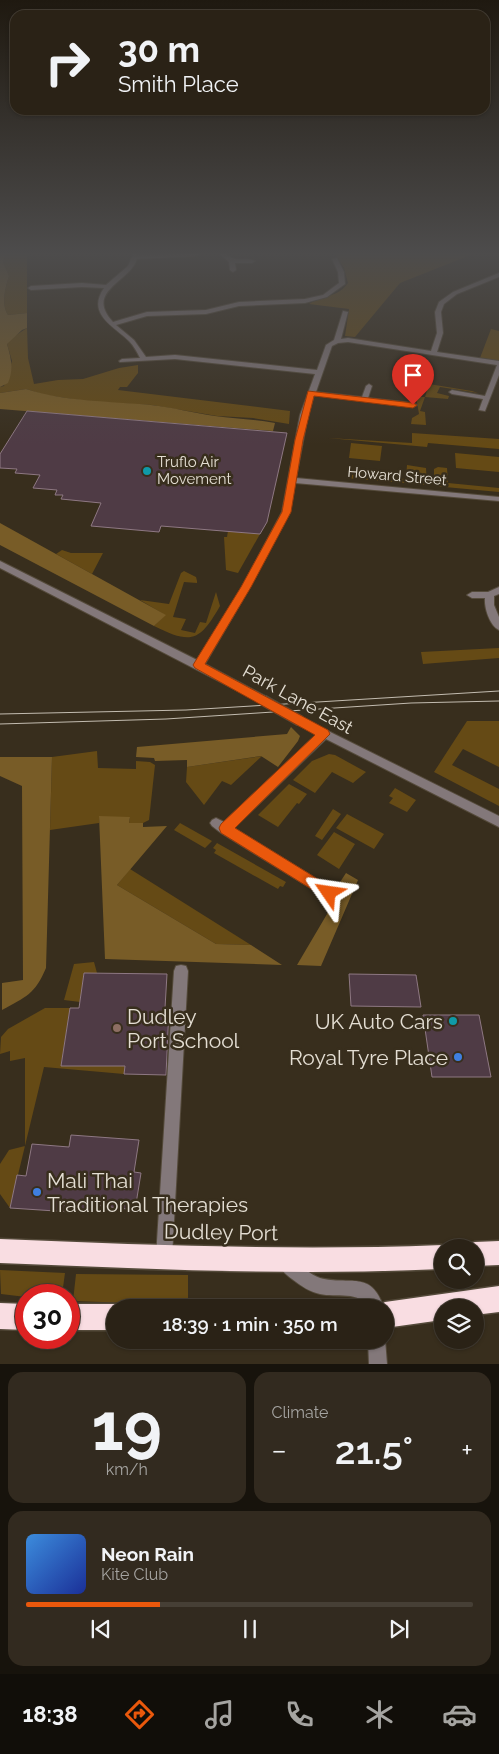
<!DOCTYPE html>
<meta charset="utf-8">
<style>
:root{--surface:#2a2216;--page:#322a1f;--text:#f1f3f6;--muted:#a5a4a1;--line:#463f35;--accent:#ea580c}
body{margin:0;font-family:Raleway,sans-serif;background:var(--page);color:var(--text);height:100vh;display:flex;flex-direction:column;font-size:19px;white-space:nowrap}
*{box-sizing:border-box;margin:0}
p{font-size:16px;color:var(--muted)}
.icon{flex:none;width:28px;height:28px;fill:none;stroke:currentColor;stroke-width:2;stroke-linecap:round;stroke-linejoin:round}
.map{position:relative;height:1364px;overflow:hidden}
.details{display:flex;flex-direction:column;gap:8px;padding:8px;background:#17130c;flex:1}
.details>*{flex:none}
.guide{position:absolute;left:10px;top:10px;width:480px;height:105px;border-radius:15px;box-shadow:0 1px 4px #0004,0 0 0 1px var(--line);background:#2a2216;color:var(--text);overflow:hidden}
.controls{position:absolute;left:434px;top:1239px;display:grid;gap:10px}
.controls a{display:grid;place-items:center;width:50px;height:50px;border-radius:50%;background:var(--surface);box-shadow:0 1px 4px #0004,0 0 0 1px var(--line);font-size:25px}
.speed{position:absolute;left:15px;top:1284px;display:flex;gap:10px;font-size:25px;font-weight:700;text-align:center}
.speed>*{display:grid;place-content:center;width:65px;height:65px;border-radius:50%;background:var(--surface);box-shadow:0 1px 4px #0004,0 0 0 1px var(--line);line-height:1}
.speed .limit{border:8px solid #d22;background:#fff;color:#111}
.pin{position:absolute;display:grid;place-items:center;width:42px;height:42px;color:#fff;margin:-51px -21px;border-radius:50% 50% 50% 0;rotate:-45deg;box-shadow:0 0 5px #0007}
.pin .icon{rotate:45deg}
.me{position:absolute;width:55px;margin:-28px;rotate:302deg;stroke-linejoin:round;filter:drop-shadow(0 0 4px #0008)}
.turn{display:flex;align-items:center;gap:18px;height:105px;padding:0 25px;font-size:22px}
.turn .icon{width:65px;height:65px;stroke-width:2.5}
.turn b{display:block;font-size:35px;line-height:42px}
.big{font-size:38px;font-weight:600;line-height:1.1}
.details .widget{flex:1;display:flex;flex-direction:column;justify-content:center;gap:8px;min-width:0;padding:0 18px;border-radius:15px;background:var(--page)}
.details .dial{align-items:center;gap:0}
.dial b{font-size:65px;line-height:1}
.song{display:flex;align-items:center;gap:15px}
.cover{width:60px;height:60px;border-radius:8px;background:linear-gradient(135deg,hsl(210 70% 55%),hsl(230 70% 35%))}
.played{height:5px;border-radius:2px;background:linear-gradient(90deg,var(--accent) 30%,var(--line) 30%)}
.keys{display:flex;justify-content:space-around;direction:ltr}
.heat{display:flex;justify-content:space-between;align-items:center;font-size:28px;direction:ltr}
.details .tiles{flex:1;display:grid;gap:8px;grid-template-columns:1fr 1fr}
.widget:last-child{grid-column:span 2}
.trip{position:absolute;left:106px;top:1299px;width:288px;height:50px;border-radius:25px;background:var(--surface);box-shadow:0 1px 4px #0004,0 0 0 1px var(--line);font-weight:600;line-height:50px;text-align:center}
.dock{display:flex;height:80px;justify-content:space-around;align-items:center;background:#110e09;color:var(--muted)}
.dock .icon{width:35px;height:35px}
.dock .selected{color:var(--accent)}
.dock b{font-size:22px;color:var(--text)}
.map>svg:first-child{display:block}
</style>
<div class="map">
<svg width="499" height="1364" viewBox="0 0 499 1364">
<rect width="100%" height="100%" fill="#382e1d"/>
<!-- green -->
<path fill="#654a15" d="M5,254H27V313L8,315C1,305 5,288 9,276L3,262Z
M335,254H473L400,283L355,337L345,336L349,309L309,304C322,295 338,298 348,283L344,268Z
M27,328L28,358L34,384L58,380L83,379L119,368L138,365V373L127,387H120L118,390L290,411L289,424L253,418L217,416L152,405L93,402L45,395L26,389L0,393V387L4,386L12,361L7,344L10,339Z
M491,329L499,331V361L480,358Z
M429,384L472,391L478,393L440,387L437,393L449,396L448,399L425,397L420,411L425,412L426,425L411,424L412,418L419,414L416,397H425Z
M412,433L499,439V449L428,443L427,447L328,438L412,443Z
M351,443L382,446L380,461L349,458Z
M455,453L499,457V472L456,468Z
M407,465L426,468L427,485L346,478L347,474L406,479Z
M438,467L447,468L448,483L499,488V492L434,486V469Z
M228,531L260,534L238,573L226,570L224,537H227Z
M62,550L71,553H103L92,574L56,554Z
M184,571L196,577L197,581V583L184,582L173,617L186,619L181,630L195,633L200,622L206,623L216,592L220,606C200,641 192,645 154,626L165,615L140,600L169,604L181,573Z
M499,648V658L423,664L421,652Z
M467,721H499V767L463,749L452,765L499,789V806L434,772Z
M97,751L98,768L136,769V761L150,762L155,765L149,820L143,823H129L130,817H99V823L50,830L52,757Z
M329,754L335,755L366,772L353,783L332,772L315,793L293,780L312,761Z
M262,756L231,785L222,781L204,805L186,782L187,767Z
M289,784L307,794L299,804L297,803L278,827L258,815Z
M395,788L416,800L407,812L389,803L393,798L389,796Z
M333,809L341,814L322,840L315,836Z
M347,814L384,834L374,849L336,828Z
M180,823L212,841L205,848L174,830Z
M334,832L355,844L339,869L317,855Z
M217,843L286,882L283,887L280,886L278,889L214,853L216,850L213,848Z
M130,869L251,945L216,944L117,885Z
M94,962L97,973H84L80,1002L64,1000L74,964Z
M45,1008H70L61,1065L125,1066L124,1074L44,1067L10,1208L0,1194V1164L9,1150L25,1146V1058L10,1061V1051L0,1054L1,1037L8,1029Z
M0,1270L65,1273L62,1295H26V1297L1,1294Z
M76,1274L188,1275V1305L73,1301Z"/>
<!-- forest -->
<path fill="#785c27" d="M0,254H5L3,262L9,276C5,288 1,305 8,315L27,313V328L22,330L7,344C11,358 14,369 8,383L0,387Z
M26,389C67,402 109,401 151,405C172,407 193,413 215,416C235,419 255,419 275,423L273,431L0,409V393Z
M0,523L166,615L154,626L0,545Z
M291,727L300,736L298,741L278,767L261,756L187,767V760L155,761L154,758L136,757L137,747L287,734Z
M0,757H52L46,968C35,994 26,997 2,1010V983L23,980L22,786L0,776Z
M99,816L130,817L129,823H143V827L167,826L117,885L216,944L251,945L282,965L105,959Z
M346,873L358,880L321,966L297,965L330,909L325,905Z"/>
<!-- building -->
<path fill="#4f3b45" stroke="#8e7883" d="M27,411L287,433L267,522L260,534L161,526L159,532L91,526L101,503L61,499L63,495H55L57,490L33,488L40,475L15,473L17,469L0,468V454Z
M84,973L167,974L165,1008H169L166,1075L124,1074L125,1066H61L70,1008H79Z
M349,974L416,975L421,1007L351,1006Z
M423,1015H479L491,1077H432Z
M71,1135L139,1140L134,1172L141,1173L135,1210L87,1204L86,1213L10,1208L17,1175L26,1176L32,1144L69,1147Z"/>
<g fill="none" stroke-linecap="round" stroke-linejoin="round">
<!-- street casing -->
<g stroke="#544a3a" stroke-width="2">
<path id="street" d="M133,254H137V255L199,254L196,256L137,259C130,282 84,291 113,322L147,312L206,310L239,302L305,299L323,295L339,283L338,272L332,259L337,258L344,272L345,284L327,297L305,303L239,306L206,314L147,316L116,325L134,340L146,357L175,355L317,370L326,345L334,340L343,311L348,312L341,339L348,338L431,351L437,333L435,312L439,302L453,292L499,273V277L457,294L444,304L441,312L443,333L437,352L499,361V375L485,411L479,410L483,399L452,394L449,392L452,390L485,396L497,365L348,342L338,343L332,346L316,392L362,397L366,386L369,384L372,386L368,398L413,403L417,405L413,407L314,395L308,415L296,478L499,497V501L295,483L290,512L250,587L205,664L267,697L268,700L267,703L263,704L0,568V561L197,660L242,587L282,512L300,415L315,374L175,359L120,362L119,361L122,359L140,358C137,352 134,346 129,341C114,326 86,314 104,288L82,287L31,290L28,288L31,286L82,283L106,285L128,266Z
M220,254H226C239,264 243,256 255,261L252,263H235L236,270L233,272L230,270L229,262Z
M499,587V594L494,596V605L499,617V630C490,626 484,608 485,598H472L467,595L472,592H488Z
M300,717L499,816V827L326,739L234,828L333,889L335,893L333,897L329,899L325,897L221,833L212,826L210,823L212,820L216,818L224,822L317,734L296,724L295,721L296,718Z
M181,965L186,966L188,971L172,1257L170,1263L164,1265L158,1263L156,1257L174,971L176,966Z
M287,1257C299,1262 308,1274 320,1278C350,1286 371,1269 384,1308H367C361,1290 335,1298 320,1294C310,1292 301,1286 292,1279C287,1275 282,1272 279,1265L281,1259Z
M385,1339L387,1364H369L368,1340H385Z"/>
</g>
<!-- highway casing -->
<g stroke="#544a3a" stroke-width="3">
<path id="highway" d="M0,1239C147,1245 295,1251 442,1245L448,1248H442V1269C295,1276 147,1269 0,1263Z
M499,1241V1265L475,1266V1248H466V1245L475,1242Z
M499,1286V1312L475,1315V1308H442V1320L385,1328V1308H375L385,1302Z
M0,1303L26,1304V1330L0,1329Z
M69,1304H115L123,1308H115V1330H69Z"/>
</g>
<!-- street -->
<use href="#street" fill="#83787a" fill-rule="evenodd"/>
<!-- highway -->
<use href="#highway" fill="#f9dde2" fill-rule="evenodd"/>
<!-- tram -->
<path stroke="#c3bcb0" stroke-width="1" d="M0,714L186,710L499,691
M0,724L166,719L411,703L499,701"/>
<!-- street-bridge casing -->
<g stroke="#544a3a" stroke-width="12" stroke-linecap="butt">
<path id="street-bridge" d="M263,700L300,721"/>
</g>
<!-- street-bridge -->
<use href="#street-bridge" stroke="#83787a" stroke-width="9"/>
</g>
<!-- sky -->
<linearGradient id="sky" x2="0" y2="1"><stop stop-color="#1f1910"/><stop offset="0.57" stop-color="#4d4c4c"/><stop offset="1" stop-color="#4d4c4c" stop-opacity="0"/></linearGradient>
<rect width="499" height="445" fill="url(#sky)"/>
<!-- route -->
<path fill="#ea580c" stroke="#983908" d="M308,391L413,403L417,405L413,408L314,396L303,440L291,512L251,587L205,664L328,730L330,734L235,828L334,889L336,893L334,898L329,900L221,833L219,828L221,824L315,735L195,668L193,665L241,587L282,512L295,440Z"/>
<!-- markers -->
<g fill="#0f9aa8" stroke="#382e1d" stroke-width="2">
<circle cx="147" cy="471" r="5"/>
<circle cx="453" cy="1021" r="5"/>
</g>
<circle fill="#8d6e63" stroke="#382e1d" stroke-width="2" cx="117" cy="1028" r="5"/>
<g fill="#3f7fe0" stroke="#382e1d" stroke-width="2">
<circle cx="458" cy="1057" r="5"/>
<circle cx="37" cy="1192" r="5"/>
</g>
<g text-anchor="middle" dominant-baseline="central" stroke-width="5" stroke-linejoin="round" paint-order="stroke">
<!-- far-poi labels -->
<g font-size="15" fill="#e4ded3" stroke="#382e1d" text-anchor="start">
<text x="157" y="462">Truflo Air<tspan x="157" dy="17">Movement</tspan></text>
</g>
<!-- far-street labels -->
<g font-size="15" fill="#e4ded3" stroke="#382e1d">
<text transform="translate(397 476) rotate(5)">Howard Street</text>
</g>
<!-- street labels -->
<g font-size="18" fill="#e4ded3" stroke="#382e1d">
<text transform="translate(298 699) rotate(29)">Park Lane East</text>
</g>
<!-- near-poi labels -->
<g font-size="21" fill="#e4ded3" stroke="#382e1d" text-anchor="start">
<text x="127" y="1016">Dudley<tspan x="127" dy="24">Port School</tspan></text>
<text x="443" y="1021" text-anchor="end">UK Auto Cars</text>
<text x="448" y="1057" text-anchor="end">Royal Tyre Place</text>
<text x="47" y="1180">Mali Thai<tspan x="47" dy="24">Traditional Therapies</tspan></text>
</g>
<!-- near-street labels -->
<g font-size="21" fill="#e4ded3" stroke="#382e1d">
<text transform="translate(221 1232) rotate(1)">Dudley Port</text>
</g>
</g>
</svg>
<div class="controls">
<a><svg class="icon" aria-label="search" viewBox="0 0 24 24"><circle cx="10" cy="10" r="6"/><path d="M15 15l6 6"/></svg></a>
<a><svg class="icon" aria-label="layers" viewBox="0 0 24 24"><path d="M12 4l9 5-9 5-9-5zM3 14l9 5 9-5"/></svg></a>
</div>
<div class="speed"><div class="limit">30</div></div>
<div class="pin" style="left:413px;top:405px;background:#d93025"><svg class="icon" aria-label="arrive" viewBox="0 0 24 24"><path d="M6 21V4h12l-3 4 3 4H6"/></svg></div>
<svg class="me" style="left:329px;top:893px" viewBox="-20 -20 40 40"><path d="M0-17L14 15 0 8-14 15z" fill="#ea580c" stroke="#fff" stroke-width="4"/></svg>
<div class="trip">18:39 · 1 min · 350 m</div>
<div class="guide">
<div class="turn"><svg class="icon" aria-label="right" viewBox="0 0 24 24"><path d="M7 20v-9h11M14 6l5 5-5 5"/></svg><div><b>30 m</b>Smith Place</div></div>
</div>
</div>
<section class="details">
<div class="tiles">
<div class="widget dial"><b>19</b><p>km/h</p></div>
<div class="widget"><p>Climate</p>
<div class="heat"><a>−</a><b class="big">21.5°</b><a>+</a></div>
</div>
<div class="widget">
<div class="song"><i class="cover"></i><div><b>Neon Rain</b><p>Kite Club</p></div></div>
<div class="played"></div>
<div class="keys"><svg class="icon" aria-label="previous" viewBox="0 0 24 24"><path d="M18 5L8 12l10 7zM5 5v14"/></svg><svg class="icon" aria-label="pause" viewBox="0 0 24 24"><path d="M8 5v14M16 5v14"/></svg><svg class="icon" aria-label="next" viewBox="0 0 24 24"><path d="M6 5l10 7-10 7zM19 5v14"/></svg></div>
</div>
</div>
</section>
<nav class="dock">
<b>18:38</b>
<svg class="icon selected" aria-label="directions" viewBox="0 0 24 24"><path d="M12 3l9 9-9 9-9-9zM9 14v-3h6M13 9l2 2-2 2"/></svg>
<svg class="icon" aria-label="music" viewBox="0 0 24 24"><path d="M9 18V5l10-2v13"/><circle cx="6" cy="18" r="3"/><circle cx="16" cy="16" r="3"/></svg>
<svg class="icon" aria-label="phone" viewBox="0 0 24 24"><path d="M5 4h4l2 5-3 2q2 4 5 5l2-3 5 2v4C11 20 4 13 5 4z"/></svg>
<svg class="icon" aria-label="climate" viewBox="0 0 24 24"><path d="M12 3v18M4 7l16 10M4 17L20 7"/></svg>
<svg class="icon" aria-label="car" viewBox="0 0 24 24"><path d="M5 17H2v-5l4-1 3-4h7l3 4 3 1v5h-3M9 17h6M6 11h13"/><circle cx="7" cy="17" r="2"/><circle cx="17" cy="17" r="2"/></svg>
</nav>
